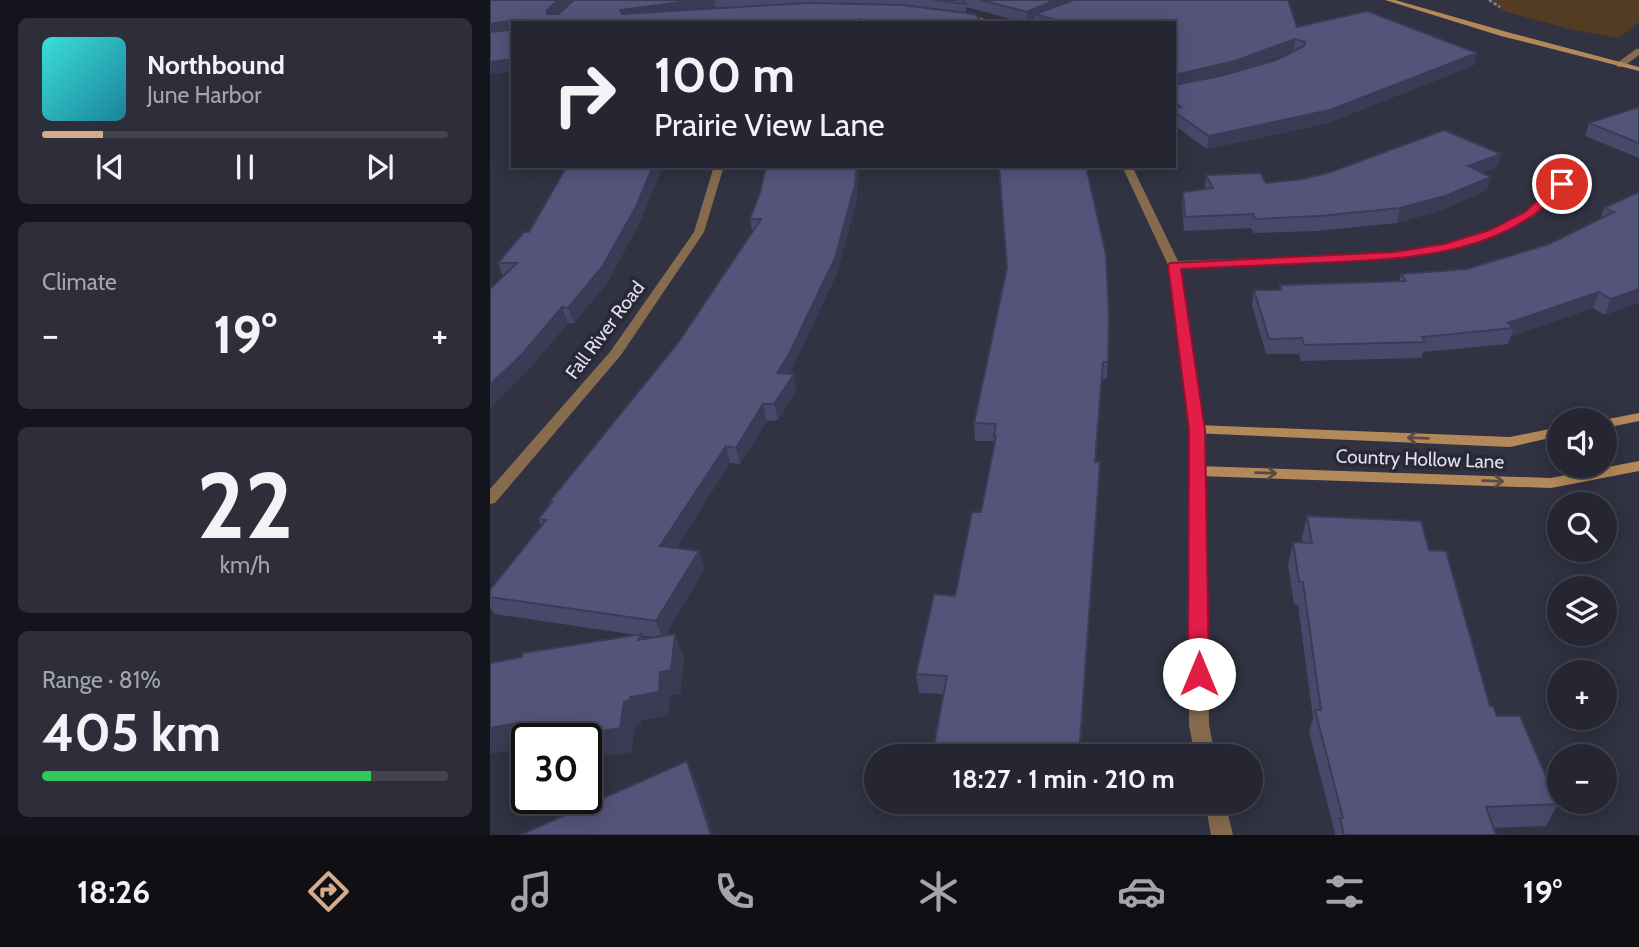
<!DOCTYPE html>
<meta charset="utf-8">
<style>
:root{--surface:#252632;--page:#2d2e3a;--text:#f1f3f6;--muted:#a3a5ac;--line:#42434d;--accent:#d6ab8b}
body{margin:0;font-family:Cabin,sans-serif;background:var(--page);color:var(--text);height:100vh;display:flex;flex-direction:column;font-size:26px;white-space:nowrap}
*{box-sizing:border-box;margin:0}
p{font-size:23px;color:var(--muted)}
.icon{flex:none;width:38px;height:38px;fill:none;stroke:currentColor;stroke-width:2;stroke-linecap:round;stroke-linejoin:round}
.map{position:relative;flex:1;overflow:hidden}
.drawer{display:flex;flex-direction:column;gap:18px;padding:18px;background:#14151c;width:490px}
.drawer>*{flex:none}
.banner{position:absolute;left:21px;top:21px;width:665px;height:147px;border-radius:0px;box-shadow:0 4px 18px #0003,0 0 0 2px var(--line);background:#252632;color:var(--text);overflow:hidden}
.fabs{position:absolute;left:1057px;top:408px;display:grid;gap:14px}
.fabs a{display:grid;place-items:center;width:70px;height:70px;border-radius:50%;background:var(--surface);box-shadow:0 4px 18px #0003,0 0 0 2px var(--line);font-size:35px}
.speed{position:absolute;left:21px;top:723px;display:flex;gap:14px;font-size:35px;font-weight:700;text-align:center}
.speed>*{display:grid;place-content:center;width:91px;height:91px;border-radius:50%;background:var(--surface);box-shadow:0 4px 18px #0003,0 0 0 2px var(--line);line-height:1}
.speed .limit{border:4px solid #111;border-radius:10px;background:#fff;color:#111}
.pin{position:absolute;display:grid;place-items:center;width:60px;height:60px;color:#fff;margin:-30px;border:4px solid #fff;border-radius:50%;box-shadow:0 2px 7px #0007}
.me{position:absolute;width:77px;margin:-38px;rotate:0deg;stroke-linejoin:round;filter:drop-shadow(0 0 5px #0008)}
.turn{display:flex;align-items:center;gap:24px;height:147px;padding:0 28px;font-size:32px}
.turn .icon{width:91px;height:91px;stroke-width:2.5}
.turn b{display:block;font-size:49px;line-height:60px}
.big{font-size:52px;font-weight:800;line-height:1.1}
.drawer .widget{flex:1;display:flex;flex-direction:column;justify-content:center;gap:10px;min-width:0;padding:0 24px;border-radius:10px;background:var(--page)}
.drawer .dial{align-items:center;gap:0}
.dial b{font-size:91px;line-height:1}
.song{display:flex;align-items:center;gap:21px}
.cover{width:84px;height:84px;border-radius:10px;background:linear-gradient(135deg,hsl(180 70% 55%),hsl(190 70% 35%))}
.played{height:7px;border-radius:4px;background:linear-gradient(90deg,var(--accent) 15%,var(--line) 15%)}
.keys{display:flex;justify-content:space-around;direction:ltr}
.heat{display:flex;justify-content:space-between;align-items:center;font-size:38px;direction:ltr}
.charge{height:10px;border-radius:5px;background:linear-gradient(90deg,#34c759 81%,var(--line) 0)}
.trip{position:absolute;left:374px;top:744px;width:399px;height:70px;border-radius:35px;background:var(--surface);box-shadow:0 4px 18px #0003,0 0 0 2px var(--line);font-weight:800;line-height:70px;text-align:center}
.tab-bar{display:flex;height:112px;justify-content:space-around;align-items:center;background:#0f0f14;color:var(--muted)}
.tab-bar .icon{width:49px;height:49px}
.tab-bar .selected{color:var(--accent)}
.tab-bar b{font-size:32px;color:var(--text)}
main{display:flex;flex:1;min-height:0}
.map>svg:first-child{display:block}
</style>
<main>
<section class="drawer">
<div class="widget">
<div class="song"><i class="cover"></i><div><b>Northbound</b><p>June Harbor</p></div></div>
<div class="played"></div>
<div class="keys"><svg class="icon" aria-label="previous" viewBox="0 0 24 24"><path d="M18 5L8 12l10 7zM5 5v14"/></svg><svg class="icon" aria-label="pause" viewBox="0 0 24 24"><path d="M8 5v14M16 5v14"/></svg><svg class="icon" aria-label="next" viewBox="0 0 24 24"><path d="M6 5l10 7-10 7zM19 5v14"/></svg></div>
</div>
<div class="widget"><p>Climate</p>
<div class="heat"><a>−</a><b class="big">19°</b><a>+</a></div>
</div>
<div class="widget dial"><b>22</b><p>km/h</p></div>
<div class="widget"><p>Range · 81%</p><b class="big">405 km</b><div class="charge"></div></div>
</section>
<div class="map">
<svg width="1149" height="835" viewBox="0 0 1149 835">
<rect width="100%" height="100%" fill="#313242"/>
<!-- green -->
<path fill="#543c22" d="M1002,0H1149V22L1129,38L1083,30L1013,11Z"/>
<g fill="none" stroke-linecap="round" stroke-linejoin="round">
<!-- path -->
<path stroke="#828390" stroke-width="2.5" stroke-dasharray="3.5 2" stroke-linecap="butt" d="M999,0L1010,7"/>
<!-- street -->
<path fill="#866b4d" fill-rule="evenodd" d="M471,12L502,21V23H491L468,16Z
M1146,49H1149V55L1133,67H1127V63Z
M224,166H234L214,232L131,355L5,503L0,504V489L120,352L204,232Z
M632,166H642L688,261L905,253L955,244L1000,231L1036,212L1085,166L1093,168L1044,216L1008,235L960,249L905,259L690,268L714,430L719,725L725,756H705L699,725L700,430L678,265Z
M715,802H735L743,835H721Z"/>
<!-- secondary -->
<path fill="#b48959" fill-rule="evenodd" d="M895,0H905L1017,32L1149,67V71L1011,36Z
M1149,413V421L1115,428L1113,420Z
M707,425L1020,437L1069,427V436L1020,447L702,433L700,430Z
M1149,461V471L1061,488L708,476L701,471L708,466L1061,478Z"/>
</g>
<!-- wall -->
<path fill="#48486a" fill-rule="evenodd" d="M0,0H798L807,27L987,53L984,65L838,123L717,149L684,125V23H545V20L539,23H535L476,7V13L493,23H23V71L0,74ZM803,51L786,60L752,70Z
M1149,107V158L1095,136L1099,123Z
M77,166H173L150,222L117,283L84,323H78L40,368L0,408V289L13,276L8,263L39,232Z
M1007,167L992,173L1001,177L997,190L952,210L907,223L827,231L764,233L761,228L694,231L692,206L693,192L715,189L716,175L776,183Z
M1149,192V302L1115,315L1103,308L1021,336L1018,344L933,352L931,358L811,361L809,354H776L762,305L764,290H789L790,285L909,281L911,274L977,269L1059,244L1110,219L1114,208Z
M270,193L367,199L347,273L300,373L307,390L288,420L277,421L250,464L240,463L186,548L215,568L174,636L194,658L190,694L180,695L178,715L151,720V724L145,725L141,752L96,759V738L31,749L32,657L147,635L4,614L0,607V597L51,525L48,519L60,505L59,502L188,343L262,231L260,219ZM152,636L165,637L154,639Z
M516,269L619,315L617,379H612L606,462H610L609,480L590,756H442L454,694L429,693L426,674L465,596L491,512L504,446V441H485L484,423Z
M817,516L939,550L1000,706L1068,804L1056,826L1004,828L1006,835H844L845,833L819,732L823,718L808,605L804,604L798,565L803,542L813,543L812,538Z
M439,802H538L537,809L439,803Z"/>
<!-- shaded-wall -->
<path fill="#3b3b56" d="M68,0H84L60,21L57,14V10Z
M206,0H224L226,8L133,21L130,10Z
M565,0H590L545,14V20L537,23V12Z
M19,21L23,32L0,35V24Z
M805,39L803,51L743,73L684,87V75Z
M987,53L984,65L838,123L717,149L719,136Z
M23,59V71L0,74V62Z
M1011,154L1007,167L974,180L978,166Z
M163,166H173L150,222L117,283L84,323L78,308Z
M367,166H369L367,199L347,273L301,372L290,389L287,373Z
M1001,177L997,190L952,210L907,223L910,208Z
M1149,289V302L1115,315L1121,299Z
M1109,292L1103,308L1021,336L1023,328L1018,323Z
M72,307L78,323L40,368L0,408V385Z
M613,362L612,379L605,480V462Z
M304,374L307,390L288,420L284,404Z
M273,404L277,421L250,464L246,448Z
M236,446L240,463L177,563L170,546Z
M610,462L590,756H589Z
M209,551L215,568L173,639L166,621Z
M185,634L194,658L190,694L180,695L178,715L151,720V724L145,725L141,752L96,759V738H69L140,697L170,672Z
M34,722L37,738V758L31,749L0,754V728Z
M197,761L207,784L223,835H221Z"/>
<!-- building -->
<path fill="#54547b" stroke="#3b3b56" stroke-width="2" d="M0,0H68L57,10V14H68L84,0H206L130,10L132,14L318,3L412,5L485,14L493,23H388L370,19L369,23H23V59L0,62V32L19,30L22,24L19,21L0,24Z
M445,0H472L476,4Z
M491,0H565L537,12Z
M584,0H798L807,27L877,11L987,53L840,110L719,136L684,112V108L691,107L684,102V84L685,85L734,75L786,60L814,46L815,42L805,39L745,61L684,75V23H576L545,14Z
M1149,107V143L1099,123Z
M954,130L1011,154L978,166L1001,177L955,196L910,208L830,216L765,219L763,214L695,217L693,192L723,188L716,175L770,173L776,183L813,179L841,172Z
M77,166H163L146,207L112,267L78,308L72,307L34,352L0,385V289L27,263H8L34,232H39Z
M276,166H367L365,185L345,258L298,356L287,373L304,374L284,404H273L246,448L236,446L170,546L209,551L166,621L0,597V590L56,520L48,519L62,502H59L188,343L271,219H260L270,193Z
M509,166H596L616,255L619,315L618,362H613L605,462H610L589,756H442L457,676L426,674L444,594L465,596L482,512H491L506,436H504L506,424L484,423L517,268Z
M1149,192V289L1121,299L1109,292L1018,323L1023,328L932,337L935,342L814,345L812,338L779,339L764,290H791L790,285L916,281L911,274L977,269L1059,244L1124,212L1114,208Z
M817,516L931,521L939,550L956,551L1000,706H1003L1007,716H1030L1068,804L996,807L1006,835H854L850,818H853L825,710H831L813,582H809L803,542L822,543Z
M152,634L148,640L185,634L181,670L170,672L169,692L140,697V700L134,702L130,728L69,738H37V744L29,745L34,722L0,728V663L32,657L33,653Z
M197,761L221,835H30Z"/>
<!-- one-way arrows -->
<defs><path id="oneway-shaft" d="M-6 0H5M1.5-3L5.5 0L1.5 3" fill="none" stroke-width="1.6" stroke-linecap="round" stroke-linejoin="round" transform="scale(1.75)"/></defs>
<g stroke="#594a43">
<use href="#oneway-shaft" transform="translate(928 438) rotate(-178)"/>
<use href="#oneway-shaft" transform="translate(776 473) rotate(2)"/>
<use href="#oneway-shaft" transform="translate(1003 481) rotate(2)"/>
</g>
<!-- route -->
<path fill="#e11d48" stroke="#92132f" stroke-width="2" d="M1068,181L1077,184C1016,258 914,259 825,263C781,265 736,267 691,269L715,430L719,674L716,681L709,683L701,681L698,674L699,430L678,265L680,263L905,252L954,244L1000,230L1035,212Z"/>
<g text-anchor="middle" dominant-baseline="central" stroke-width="7" stroke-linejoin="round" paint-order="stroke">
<!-- street labels -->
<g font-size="19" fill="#e2e2ed" stroke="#282837">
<text transform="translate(115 330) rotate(-53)">Fall River Road</text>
<text transform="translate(930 459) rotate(2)">Country Hollow Lane</text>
</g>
</g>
</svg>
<div class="fabs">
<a><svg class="icon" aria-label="sound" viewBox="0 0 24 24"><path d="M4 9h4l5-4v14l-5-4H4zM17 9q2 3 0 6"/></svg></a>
<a><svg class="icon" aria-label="search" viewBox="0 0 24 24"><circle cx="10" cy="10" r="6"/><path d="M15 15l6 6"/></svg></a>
<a><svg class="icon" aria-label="layers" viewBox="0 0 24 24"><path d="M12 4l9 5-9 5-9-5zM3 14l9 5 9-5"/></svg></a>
<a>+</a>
<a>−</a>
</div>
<div class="speed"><div class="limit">30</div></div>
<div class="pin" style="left:1072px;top:184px;background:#d93025"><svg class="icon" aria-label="arrive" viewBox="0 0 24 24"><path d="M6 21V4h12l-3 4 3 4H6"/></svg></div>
<svg class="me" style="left:709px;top:674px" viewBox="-20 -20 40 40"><circle r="19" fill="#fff"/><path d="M0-13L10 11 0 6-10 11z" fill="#e11d48"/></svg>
<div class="trip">18:27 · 1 min · 210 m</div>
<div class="banner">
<div class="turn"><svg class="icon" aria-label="right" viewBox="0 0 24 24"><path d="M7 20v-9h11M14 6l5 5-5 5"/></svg><div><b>100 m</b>Prairie View Lane</div></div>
</div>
</div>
</main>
<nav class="tab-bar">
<b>18:26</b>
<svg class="icon selected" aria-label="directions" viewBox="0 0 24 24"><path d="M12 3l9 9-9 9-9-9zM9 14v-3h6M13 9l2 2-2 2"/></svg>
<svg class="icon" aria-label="music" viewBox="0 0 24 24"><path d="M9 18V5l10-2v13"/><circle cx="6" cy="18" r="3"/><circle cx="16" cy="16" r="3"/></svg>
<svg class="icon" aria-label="phone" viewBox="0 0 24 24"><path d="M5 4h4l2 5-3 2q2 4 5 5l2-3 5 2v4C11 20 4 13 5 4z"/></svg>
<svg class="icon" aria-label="climate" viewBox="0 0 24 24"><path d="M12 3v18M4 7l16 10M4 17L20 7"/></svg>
<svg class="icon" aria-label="car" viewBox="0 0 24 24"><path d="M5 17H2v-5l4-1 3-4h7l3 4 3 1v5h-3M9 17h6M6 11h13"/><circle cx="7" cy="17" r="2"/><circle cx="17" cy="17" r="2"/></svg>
<svg class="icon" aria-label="filters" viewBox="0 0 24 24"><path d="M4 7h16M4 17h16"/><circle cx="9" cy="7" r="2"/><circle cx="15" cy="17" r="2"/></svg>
<b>19°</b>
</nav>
